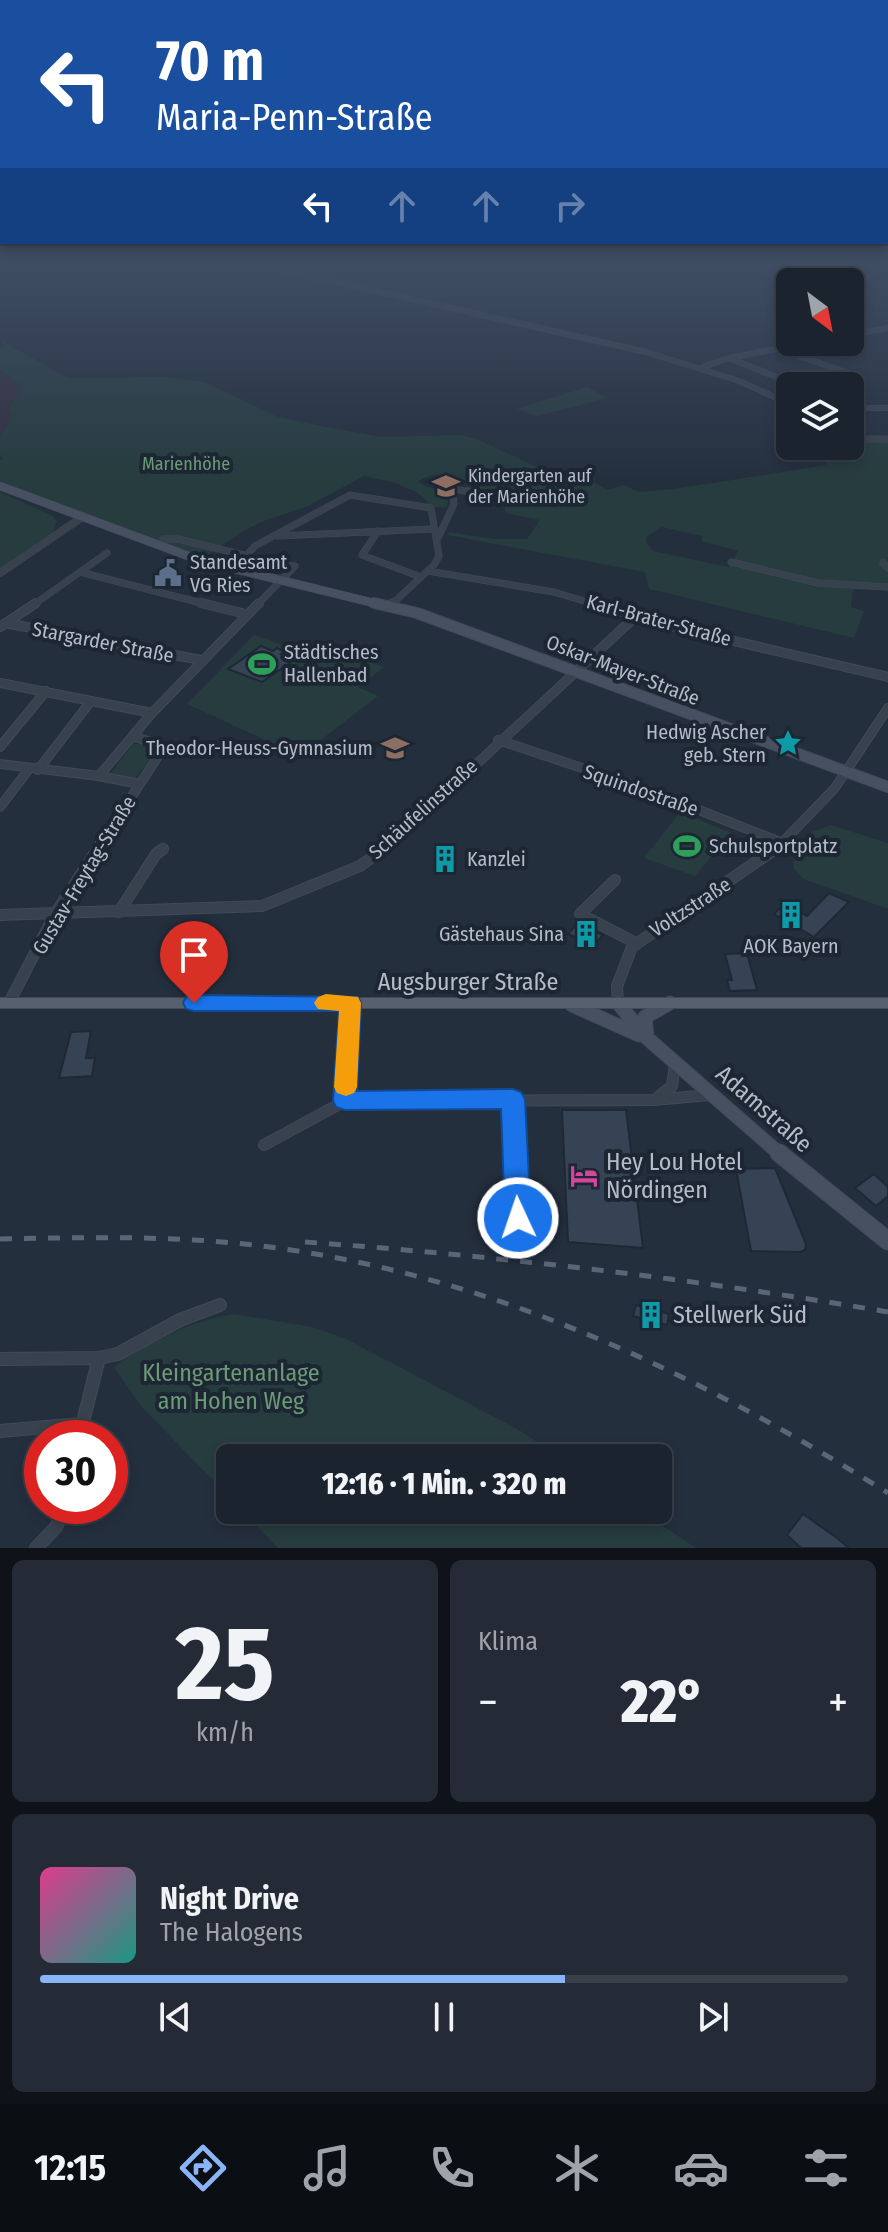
<!DOCTYPE html>
<html lang="de">
<meta charset="utf-8">
<style>
:root{--surface:#1b232e;--page:#242b36;--text:#f1f3f6;--muted:#a0a4aa;--line:#39404a;--accent:#8ab4f8}
body{margin:0;font-family:"Fira Sans Condensed",sans-serif;background:var(--page);color:var(--text);height:100vh;display:flex;flex-direction:column;font-size:30px;white-space:nowrap}
*{box-sizing:border-box;margin:0}
p{font-size:26px;color:var(--muted)}
.icon{flex:none;width:44px;height:44px;fill:none;stroke:currentColor;stroke-width:2;stroke-linecap:round;stroke-linejoin:round}
.map{position:relative;height:1548px;overflow:hidden}
.sheet{display:flex;flex-direction:column;gap:12px;padding:12px;background:#0f1319;flex:1}
.sheet>*{flex:none}
.top-card{position:absolute;left:0px;top:0px;width:888px;height:244px;box-shadow:0 4px 12px #0003,0 0 0 2px var(--line);background:#1a4fa0;color:#fff;overflow:hidden}
.needle{width:52px;rotate:148deg}
.controls{position:absolute;left:776px;top:268px;display:grid;gap:16px}
.controls a{display:grid;place-items:center;width:88px;height:88px;border-radius:12px;background:var(--surface);box-shadow:0 4px 12px #0003,0 0 0 2px var(--line);font-size:40px}
.speed{position:absolute;left:24px;top:1420px;display:flex;gap:16px;font-size:40px;font-weight:700;text-align:center}
.speed>*{display:grid;place-content:center;width:104px;height:104px;border-radius:50%;background:var(--surface);box-shadow:0 4px 12px #0003,0 0 0 2px var(--line);line-height:1}
.speed .limit{border:12px solid #d22;background:#fff;color:#111}
.pin{position:absolute;display:grid;place-items:center;width:68px;height:68px;color:#fff;margin:-82px -34px;border-radius:50% 50% 50% 0;rotate:-45deg;box-shadow:0 0 8px #0007}
.pin .icon{rotate:45deg}
.me{position:absolute;width:88px;margin:-44px;rotate:357deg;stroke-linejoin:round;filter:drop-shadow(0 0 6px #0008)}
.turn{display:flex;align-items:center;gap:28px;height:168px;padding:0 24px;font-size:36px}
.turn .icon{width:104px;height:104px;stroke-width:2.5}
.turn b{display:block;font-size:56px;line-height:68px}
.lanes{display:flex;align-items:center;height:76px;padding:0 24px;background:#0003;justify-content:center;gap:40px;direction:ltr}
.lanes .off{opacity:.35}
.big{font-size:60px;font-weight:800;line-height:1.1}
.sheet .widget{flex:1;display:flex;flex-direction:column;justify-content:center;gap:12px;min-width:0;padding:0 28px;border-radius:12px;background:var(--page)}
.sheet .dial{align-items:center;gap:0}
.dial b{font-size:104px;line-height:1}
.song{display:flex;align-items:center;gap:24px}
.cover{width:96px;height:96px;border-radius:12px;background:linear-gradient(135deg,hsl(330 70% 55%),hsl(170 70% 35%))}
.played{height:8px;border-radius:4px;background:linear-gradient(90deg,var(--accent) 65%,var(--line) 65%)}
.keys{display:flex;justify-content:space-around;direction:ltr}
.heat{display:flex;justify-content:space-between;align-items:center;font-size:44px;direction:ltr}
.sheet .tiles{flex:1;display:grid;gap:12px;grid-template-columns:1fr 1fr}
.widget:last-child{grid-column:span 2}
.trip{position:absolute;left:216px;top:1444px;width:456px;height:80px;border-radius:12px;background:var(--surface);box-shadow:0 4px 12px #0003,0 0 0 2px var(--line);font-weight:800;line-height:80px;text-align:center}
.dock{display:flex;height:128px;justify-content:space-around;align-items:center;background:#0b0e12;color:var(--muted)}
.dock .icon{width:56px;height:56px}
.dock .on{color:var(--accent)}
.dock b{font-size:36px;color:var(--text)}
.map>svg:first-child{display:block}
</style>
<div class="map">
<svg width="888" height="1548" viewBox="0 0 888 1548">
<rect width="100%" height="100%" fill="#242f3e"/>
<!-- medical -->
<path fill="#32303f" d="M0,369L21,387L9,408L12,417L0,436Z"/>
<!-- green -->
<path fill="#263c3f" fill-rule="evenodd" d="M0,340L68,378L164,377L204,382L278,417L326,427L381,437L460,435L477,439L575,485L590,480L607,490L624,485L639,492L674,489L827,465L812,449L850,446V441H888V591L853,589L851,607L864,611L854,638L649,589L645,572L447,535L449,532L494,539H527L540,520L505,513V502L469,491L464,482C448,475 433,470 418,482L449,496L446,508L427,506L426,500L415,491L395,483L364,476L308,506L261,522L240,533L203,558L0,481V461L4,458L0,455V436L12,417L9,408L21,387L0,369V348L4,346ZM662,527L702,536V541L738,551L729,567L653,551L646,542L647,536Z
M587,387L607,398L538,416L517,409Z
M0,492L51,515L57,521L54,531L0,571Z
M254,635L305,653L321,643L384,667L358,687L378,696L300,756L187,704Z
M133,744H142L154,750V754L134,780L111,773Z
M680,812L732,833L695,876L644,858Z
M831,825L888,843V909L804,879L794,869L793,863L812,832Z
M234,1314L312,1327L346,1339L519,1430L561,1458H230V1498L141,1406L114,1367C148,1343 192,1320 234,1314Z
M242,1510H639L696,1548H278Z"/>
<!-- building -->
<path fill="#364354" stroke="#1f2835" stroke-width="2" d="M261,646L273,651L277,648L285,652L281,654L295,659L262,682L228,669Z
M829,893L849,902L814,937L774,914L785,903L807,916Z
M577,923L603,935L594,945L568,934Z
M747,953L757,990L730,991L727,980H732L725,954Z
M91,1031L86,1058H95L92,1076L59,1078L71,1032Z
M562,1110H626L643,1248L568,1242Z
M775,1168L806,1244L805,1250L800,1252L751,1251L736,1169Z
M874,1174L888,1187V1196L876,1206L855,1188Z
M636,1305L669,1314L667,1325L633,1316Z
M803,1514L837,1538L849,1548H801L787,1535Z"/>
<g fill="none" stroke-linecap="round" stroke-linejoin="round">
<!-- minor-far4 casing -->
<g stroke="#414a57" stroke-width="6">
<path id="minor-far4" d="M260,265L646,352L739,381L790,404
M850,335L888,328
M779,349L854,375L859,381L850,389
M729,358L799,386
M700,368L729,358L812,342
M850,408H888"/>
</g>
<!-- minor-far3 casing -->
<g stroke="#414a57" stroke-width="7">
<path id="minor-far3" d="M850,439H888
M378,531L362,555L421,577
M278,536L433,529
M163,539H178L244,555
M437,540L454,504L452,489L471,492
M107,553L80,572L209,605
M245,557L255,546L350,495L431,508L439,556L434,565L391,605
M245,557L295,566L257,605
M731,562L818,583L888,587
M883,563L888,568
M428,571L554,592L597,605
M33,605L80,572"/>
</g>
<!-- minor-far2 casing -->
<g stroke="#414a57" stroke-width="10">
<path id="minor-far2" d="M201,603L246,614
M590,603L670,626L888,677
M389,606L393,603
M5,623L201,660
M0,627L36,603
M0,683L152,713
M498,740L648,790L783,843
M0,747L46,691
M0,764L99,776
M38,770L91,701
M139,784L99,776L152,713L259,603
M0,807L29,769
M99,847L164,747L133,736
M387,847L635,617
M778,847L835,788L888,708"/>
</g>
<!-- minor-far1 casing -->
<g stroke="#414a57" stroke-width="12">
<path id="minor-far1" d="M615,880L580,914L636,943
M119,912L156,854L163,849
M0,915L262,906L360,866L389,845
M9,1003L55,914L100,845
M618,1003L617,986L632,947L781,845
M657,1098L672,1086L675,1064
M513,1099L515,1155
M345,1101L350,1003
M264,1145L345,1101L653,1100L710,1095"/>
</g>
<!-- minor casing -->
<g stroke="#414a57" stroke-width="14">
<path id="minor" d="M515,1153L518,1218
M0,1359L99,1358
M0,1431L81,1424
M79,1438L99,1358L118,1354L180,1320L220,1305
M36,1548L56,1527L66,1506"/>
</g>
<!-- tertiary casing -->
<g stroke="#414a57" stroke-width="8">
<path id="tertiary" d="M0,573L81,518"/>
</g>
<!-- secondary-far3 casing -->
<g stroke="#414a57" stroke-width="9">
<path id="secondary-far3" d="M0,486L199,560L382,605"/>
</g>
<!-- secondary-far2 casing -->
<g stroke="#414a57" stroke-width="12">
<path id="secondary-far2" d="M374,603L417,613L888,787"/>
</g>
<!-- secondary-far1 casing -->
<g stroke="#414a57" stroke-width="15">
<path id="secondary-far1" d="M618,1003L647,1038L781,1155
M572,1005L639,1035
M647,1038L645,1017L670,1003"/>
</g>
<!-- secondary casing -->
<g stroke="#414a57" stroke-width="19">
<path id="secondary" d="M779,1153L888,1241"/>
</g>
<!-- primary casing -->
<g stroke="#414a57" stroke-width="2">
<path id="primary" d="M0,998H888V1008H0Z"/>
</g>
<!-- minor-far4 -->
<use href="#minor-far4" stroke="#38414e" stroke-width="5"/>
<!-- minor-far3 -->
<use href="#minor-far3" stroke="#38414e" stroke-width="6"/>
<!-- minor-far2 -->
<use href="#minor-far2" stroke="#38414e" stroke-width="8"/>
<!-- minor-far1 -->
<use href="#minor-far1" stroke="#38414e" stroke-width="10"/>
<!-- minor -->
<use href="#minor" stroke="#38414e" stroke-width="12"/>
<!-- tertiary -->
<use href="#tertiary" stroke="#38414e" stroke-width="7"/>
<!-- secondary-far3 -->
<use href="#secondary-far3" stroke="#465061" stroke-width="8"/>
<!-- secondary-far2 -->
<use href="#secondary-far2" stroke="#465061" stroke-width="10"/>
<!-- secondary-far1 -->
<use href="#secondary-far1" stroke="#465061" stroke-width="13"/>
<!-- secondary -->
<use href="#secondary" stroke="#465061" stroke-width="17"/>
<!-- primary -->
<use href="#primary" fill="#56606e" fill-rule="evenodd"/>
<!-- rail -->
<path stroke="#5a6575" stroke-width="5" stroke-dasharray="12 12" stroke-linecap="butt" d="M0,1239C97,1237 195,1235 291,1250C509,1283 703,1377 888,1493
M305,1242C500,1256 695,1279 888,1312"/>
</g>
<!-- sky -->
<linearGradient id="sky" x2="0" y2="1"><stop stop-color="#141a22"/><stop offset="0.55" stop-color="#3f4d63"/><stop offset="1" stop-color="#3f4d63" stop-opacity="0"/></linearGradient>
<rect width="888" height="481" fill="url(#sky)"/>
<!-- route -->
<path fill="#1a73e8" stroke="#114b97" stroke-width="2" d="M194,995L358,997L361,1003L357,1091L513,1089L521,1092L525,1099L531,1218L527,1226L518,1230L509,1226L505,1218L501,1109L345,1110L336,1107L333,1101L339,1011H194L186,1009L183,1003L186,997Z"/>
<!-- slow -->
<path fill="#f59e0b" d="M326,994L358,997L361,1003L357,1087L354,1093L346,1096L337,1093L334,1087L339,1011L318,1009L314,1003L318,997Z"/>
<!-- icons -->
<defs>
<g id="school-bare" transform="scale(2.16)"><path d="M0-5L7-2L0 1L-7-2ZM-4 1L0 2.5L4 1V4Q0 6-4 4Z" fill="#8d6e63" stroke="#1d2633" stroke-width="2.5" paint-order="stroke"/></g>
<g id="civic-bare" transform="scale(2.16)"><path d="M-.6-6.5H3V-4.5H.6V-3L4-1V1h2V6H-6V1h2V-1L-.6-3ZM-1.2 2.5V6h2.4V2.5Z" fill="#5c6f8a" stroke="#1d2633" stroke-width="2.5" paint-order="stroke"/></g>
<g id="stadium-bare" transform="scale(2.16)"><path d="M0-5a6.5 5 0 1 0 0 10a6.5 5 0 1 0 0-10ZM-3.5-1.8h7v3.6h-7Z" fill="#2e9e5b" stroke="#1d2633" stroke-width="2.5" paint-order="stroke"/></g>
<g id="sight-bare" transform="scale(2.16)"><path d="M0-6L1.8-2.2L6-1.7L2.9 1.2L3.7 5.4L0 3.3L-3.7 5.4L-2.9 1.2L-6-1.7L-1.8-2.2Z" fill="#0f9aa8" stroke="#1d2633" stroke-width="2.5" paint-order="stroke"/></g>
<g id="building-bare" transform="scale(2.16)"><path d="M-4-6H4V6H1V3H-1V6H-4ZM-2.5-4.3h1.7v1.8h-1.7ZM.8-4.3h1.7v1.8H.8ZM-2.5-1h1.7V.8h-1.7ZM.8-1h1.7V.8H.8Z" fill="#0f9aa8" stroke="#1d2633" stroke-width="2.5" paint-order="stroke"/></g>
<g id="hotel-bare" transform="scale(2.16)"><path d="M-6-4.5h1.5V1H6V5H4.5V3h-9V5H-6ZM-4 0a1.8 1.8 0 1 1 3.6 0ZM.5 0V-2.5h3Q6-2.5 6 0Z" fill="#d1479c" stroke="#1d2633" stroke-width="2.5" paint-order="stroke"/></g>
</defs>
<g fill-rule="evenodd">
<use href="#school-bare" x="446" y="486"/>
<use href="#civic-bare" x="168" y="573"/>
<use href="#stadium-bare" x="262" y="664"/>
<use href="#sight-bare" x="788" y="743"/>
<use href="#school-bare" x="395" y="748"/>
<use href="#stadium-bare" x="687" y="846"/>
<use href="#building-bare" x="445" y="859"/>
<use href="#building-bare" x="791" y="915"/>
<use href="#building-bare" x="586" y="934"/>
<use href="#hotel-bare" x="584" y="1176"/>
<use href="#building-bare" x="651" y="1315"/>
</g>
<g text-anchor="middle" dominant-baseline="central" stroke-width="8" stroke-linejoin="round" paint-order="stroke">
<!-- far-park labels -->
<g font-size="18" fill="#6b9a76" stroke="#1d2633">
<text x="186" y="464">Marienhöhe</text>
</g>
<!-- far-poi labels -->
<g font-size="18" fill="#b4bcc9" stroke="#1d2633" text-anchor="start">
<text x="468" y="476">Kindergarten auf<tspan x="468" dy="21">der Marienhöhe</tspan></text>
</g>
<!-- poi labels -->
<g font-size="20" fill="#b4bcc9" stroke="#1d2633" text-anchor="start">
<text x="190" y="562">Standesamt<tspan x="190" dy="23">VG Ries</tspan></text>
<text x="284" y="652">Städtisches<tspan x="284" dy="23">Hallenbad</tspan></text>
<text x="766" y="732" text-anchor="end">Hedwig Ascher<tspan x="766" dy="23">geb. Stern</tspan></text>
<text x="373" y="748" text-anchor="end">Theodor-Heuss-Gymnasium</text>
<text x="709" y="846">Schulsportplatz</text>
<text x="467" y="859">Kanzlei</text>
<text x="564" y="934" text-anchor="end">Gästehaus Sina</text>
<text x="791" y="946" text-anchor="middle">AOK Bayern</text>
</g>
<!-- street labels -->
<g font-size="20" fill="#b4bcc9" stroke="#1d2633">
<text transform="translate(659 620) rotate(15)">Karl-Brater-Straße</text>
<text transform="translate(103 642) rotate(11)">Stargarder Straße</text>
<text transform="translate(623 670) rotate(21)">Oskar-Mayer-Straße</text>
<text transform="translate(641 790) rotate(19)">Squindostraße</text>
<text transform="translate(423 809) rotate(-42)">Schäufelinstraße</text>
<text transform="translate(84 875) rotate(-59)">Gustav-Freytag-Straße</text>
<text transform="translate(690 907) rotate(-33)">Voltzstraße</text>
</g>
<!-- near-street labels -->
<g font-size="24" fill="#b4bcc9" stroke="#1d2633">
<text x="468" y="982">Augsburger Straße</text>
<text transform="translate(764 1109) rotate(41)">Adamstraße</text>
</g>
<!-- near-poi labels -->
<g font-size="24" fill="#b4bcc9" stroke="#1d2633" text-anchor="start">
<text x="606" y="1162">Hey Lou Hotel<tspan x="606" dy="28">Nördingen</tspan></text>
<text x="673" y="1315">Stellwerk Süd</text>
</g>
<!-- near-park labels -->
<g font-size="24" fill="#6b9a76" stroke="#1d2633">
<text x="231" y="1373">Kleingartenanlage<tspan x="231" dy="28">am Hohen Weg</tspan></text>
</g>
</g>
</svg>
<div class="controls">
<a><svg class="needle" viewBox="-14 -14 28 28"><path d="M0-13l5 13h-10z" fill="#e53935"/><path d="M0 13l5-13h-10z" fill="#a0a4aa"/></svg></a>
<a><svg class="icon" aria-label="layers" viewBox="0 0 24 24"><path d="M12 4l9 5-9 5-9-5zM3 14l9 5 9-5"/></svg></a>
</div>
<div class="speed"><div class="limit">30</div></div>
<div class="pin" style="left:194px;top:1003px;background:#d93025"><svg class="icon" aria-label="arrive" viewBox="0 0 24 24"><path d="M6 21V4h12l-3 4 3 4H6"/></svg></div>
<svg class="me" style="left:518px;top:1218px" viewBox="-20 -20 40 40"><circle r="17" fill="#1a73e8" stroke="#fff" stroke-width="3"/><path d="M0-11L8 9 0 5-8 9z" fill="#fff"/></svg>
<div class="trip">12:16 · 1 Min. · 320 m</div>
<div class="top-card">
<div class="turn"><svg class="icon" aria-label="left" viewBox="0 0 24 24"><path d="M17 20v-9H6M10 6l-5 5 5 5"/></svg><div><b>70 m</b>Maria-Penn-Straße</div></div>
<div class="lanes"><svg class="icon" aria-label="left" viewBox="0 0 24 24"><path d="M17 20v-9H6M10 6l-5 5 5 5"/></svg><svg class="icon off" aria-label="ahead" viewBox="0 0 24 24"><path d="M12 20V5M6 11l6-6 6 6"/></svg><svg class="icon off" aria-label="ahead" viewBox="0 0 24 24"><path d="M12 20V5M6 11l6-6 6 6"/></svg><svg class="icon off" aria-label="right" viewBox="0 0 24 24"><path d="M7 20v-9h11M14 6l5 5-5 5"/></svg></div>
</div>
</div>
<section class="sheet">
<div class="tiles">
<div class="widget dial"><b>25</b><p>km/h</p></div>
<div class="widget"><p>Klima</p>
<div class="heat"><a>−</a><b class="big">22°</b><a>+</a></div>
</div>
<div class="widget">
<div class="song"><i class="cover"></i><div><b>Night Drive</b><p>The Halogens</p></div></div>
<div class="played"></div>
<div class="keys"><svg class="icon" aria-label="previous" viewBox="0 0 24 24"><path d="M18 5L8 12l10 7zM5 5v14"/></svg><svg class="icon" aria-label="pause" viewBox="0 0 24 24"><path d="M8 5v14M16 5v14"/></svg><svg class="icon" aria-label="next" viewBox="0 0 24 24"><path d="M6 5l10 7-10 7zM19 5v14"/></svg></div>
</div>
</div>
</section>
<nav class="dock">
<b>12:15</b>
<svg class="icon on" aria-label="directions" viewBox="0 0 24 24"><path d="M12 3l9 9-9 9-9-9zM9 14v-3h6M13 9l2 2-2 2"/></svg>
<svg class="icon" aria-label="music" viewBox="0 0 24 24"><path d="M9 18V5l10-2v13"/><circle cx="6" cy="18" r="3"/><circle cx="16" cy="16" r="3"/></svg>
<svg class="icon" aria-label="phone" viewBox="0 0 24 24"><path d="M5 4h4l2 5-3 2q2 4 5 5l2-3 5 2v4C11 20 4 13 5 4z"/></svg>
<svg class="icon" aria-label="climate" viewBox="0 0 24 24"><path d="M12 3v18M4 7l16 10M4 17L20 7"/></svg>
<svg class="icon" aria-label="car" viewBox="0 0 24 24"><path d="M5 17H2v-5l4-1 3-4h7l3 4 3 1v5h-3M9 17h6M6 11h13"/><circle cx="7" cy="17" r="2"/><circle cx="17" cy="17" r="2"/></svg>
<svg class="icon" aria-label="filters" viewBox="0 0 24 24"><path d="M4 7h16M4 17h16"/><circle cx="9" cy="7" r="2"/><circle cx="15" cy="17" r="2"/></svg>
</nav>
